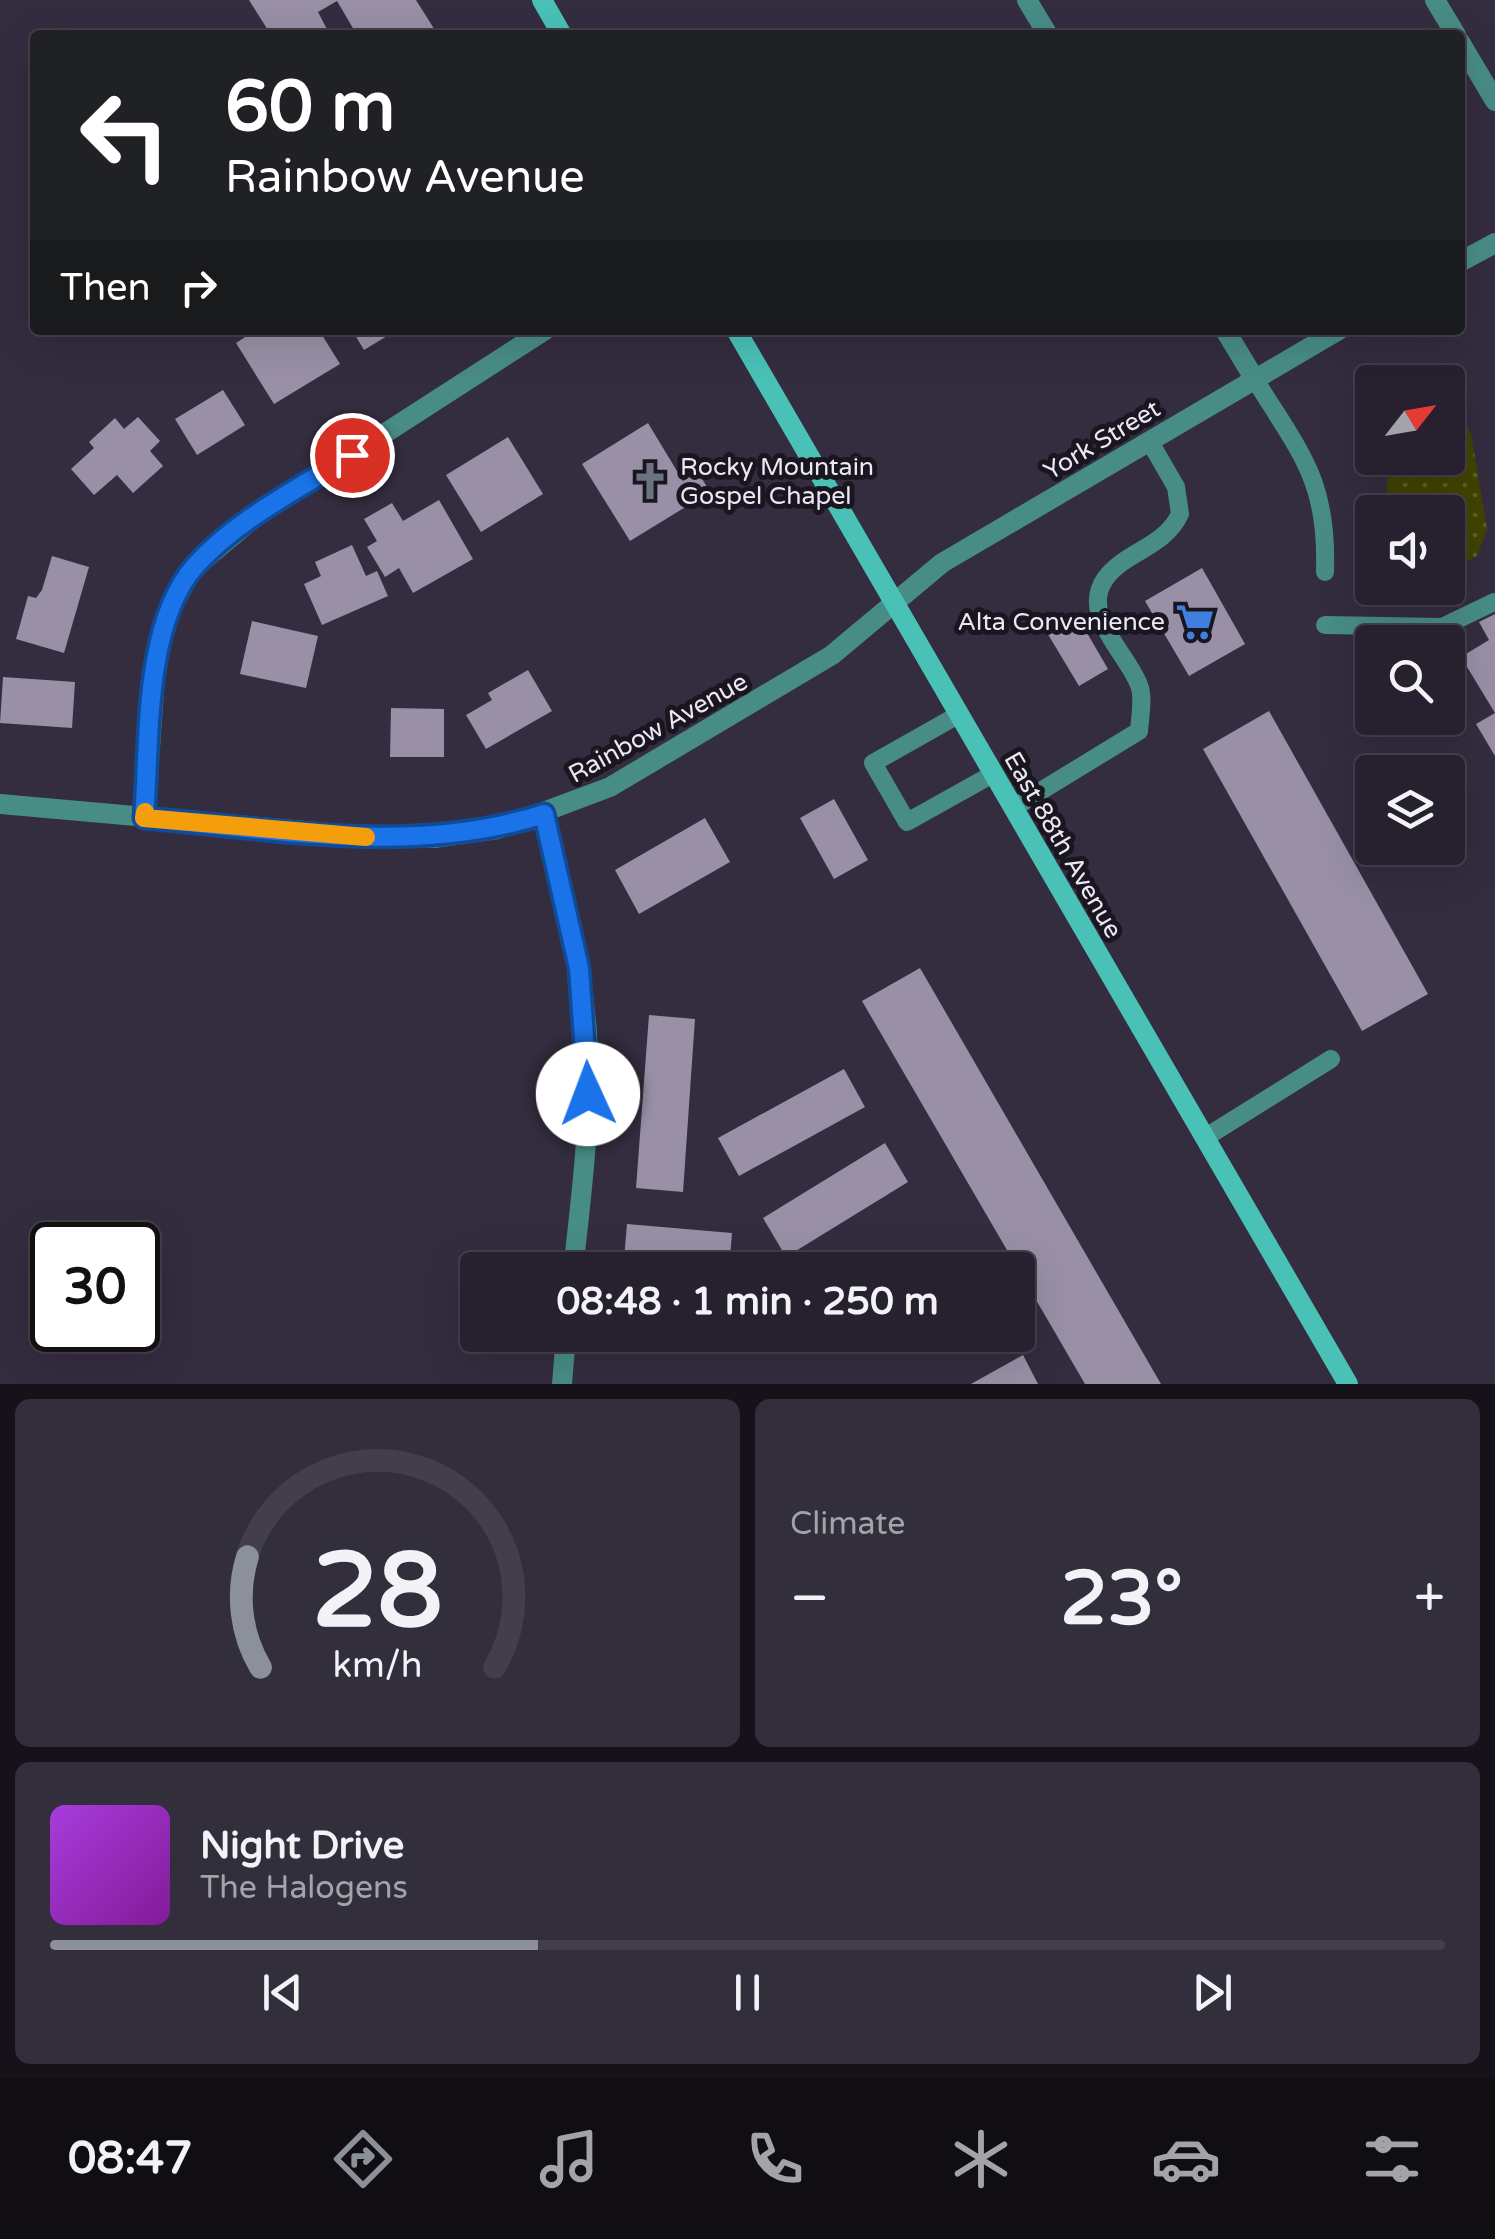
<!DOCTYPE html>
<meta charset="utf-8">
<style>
:root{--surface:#27212f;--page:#332e3b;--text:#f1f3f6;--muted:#a4a3aa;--line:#433e4b;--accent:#8c9099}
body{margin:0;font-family:"Varela Round",sans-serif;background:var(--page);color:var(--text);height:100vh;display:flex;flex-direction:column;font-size:38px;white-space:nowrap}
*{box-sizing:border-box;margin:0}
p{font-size:32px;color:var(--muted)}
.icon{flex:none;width:55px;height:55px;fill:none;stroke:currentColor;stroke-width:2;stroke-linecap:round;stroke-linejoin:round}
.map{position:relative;height:1384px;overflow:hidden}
.sheet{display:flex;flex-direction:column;gap:15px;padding:15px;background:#15121a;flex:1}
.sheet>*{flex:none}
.banner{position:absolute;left:30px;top:30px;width:1435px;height:305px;border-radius:10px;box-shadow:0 10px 40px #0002,0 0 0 2px var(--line);background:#202124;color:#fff;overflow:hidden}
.needle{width:65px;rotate:59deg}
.buttons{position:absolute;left:1355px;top:365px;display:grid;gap:20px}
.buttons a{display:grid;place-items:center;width:110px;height:110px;border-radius:10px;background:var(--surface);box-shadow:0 10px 40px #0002,0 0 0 2px var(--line);font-size:50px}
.speed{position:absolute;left:30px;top:1222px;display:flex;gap:20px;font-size:50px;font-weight:700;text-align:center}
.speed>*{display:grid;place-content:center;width:130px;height:130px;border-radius:50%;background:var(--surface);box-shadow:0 10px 40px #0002,0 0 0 2px var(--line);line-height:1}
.speed .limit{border:5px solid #111;border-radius:15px;background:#fff;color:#111}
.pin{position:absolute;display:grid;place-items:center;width:85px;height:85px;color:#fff;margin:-42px;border:5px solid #fff;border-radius:50%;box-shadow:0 2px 10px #0007}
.me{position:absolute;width:110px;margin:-55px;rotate:358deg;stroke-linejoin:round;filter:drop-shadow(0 0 8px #0008)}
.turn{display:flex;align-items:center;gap:35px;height:210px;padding:0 30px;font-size:45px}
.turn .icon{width:130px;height:130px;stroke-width:2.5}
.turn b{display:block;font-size:70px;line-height:85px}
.then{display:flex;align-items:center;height:95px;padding:0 30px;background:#0003;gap:20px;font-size:38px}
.big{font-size:75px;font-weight:700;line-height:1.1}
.sheet .card{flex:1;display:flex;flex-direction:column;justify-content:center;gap:15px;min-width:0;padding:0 35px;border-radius:15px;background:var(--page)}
.sheet .dial{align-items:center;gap:0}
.dial svg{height:260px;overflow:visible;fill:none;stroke:var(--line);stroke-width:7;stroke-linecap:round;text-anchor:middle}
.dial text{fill:var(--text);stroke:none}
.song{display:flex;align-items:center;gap:30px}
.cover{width:120px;height:120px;border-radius:15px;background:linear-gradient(135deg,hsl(280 70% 55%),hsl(290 70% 35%))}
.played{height:10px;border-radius:5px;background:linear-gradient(90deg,var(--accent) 35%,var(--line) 35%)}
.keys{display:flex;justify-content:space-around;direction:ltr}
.heat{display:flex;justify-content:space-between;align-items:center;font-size:55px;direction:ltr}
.sheet .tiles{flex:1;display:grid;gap:15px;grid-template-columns:1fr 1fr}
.card:last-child{grid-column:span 2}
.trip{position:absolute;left:460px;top:1252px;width:575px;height:100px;border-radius:10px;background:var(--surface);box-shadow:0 10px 40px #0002,0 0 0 2px var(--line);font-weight:700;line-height:100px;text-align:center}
.dock{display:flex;height:160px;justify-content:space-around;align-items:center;background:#100d13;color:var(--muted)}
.dock .icon{width:70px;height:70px}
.dock .on{color:var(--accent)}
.dock b{font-size:45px;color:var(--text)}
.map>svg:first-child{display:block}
</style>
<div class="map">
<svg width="1495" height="1384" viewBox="0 0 1495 1384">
<defs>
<pattern id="park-dots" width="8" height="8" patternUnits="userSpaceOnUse" patternTransform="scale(2.5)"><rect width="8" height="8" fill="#414300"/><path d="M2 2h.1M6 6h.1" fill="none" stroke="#5d5e26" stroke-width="1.8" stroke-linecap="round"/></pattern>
</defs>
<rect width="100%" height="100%" fill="#342c3f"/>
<!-- park -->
<path fill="url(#park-dots)" d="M1448,409L1464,421L1471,434L1487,529L1477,556L1448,571V512H1391C1381,492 1393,476 1387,458H1448Z"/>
<!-- building -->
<path fill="#9990a7" d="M249,0H416L438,35H371L368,30L357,35L337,1L318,12L330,35H271Z
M256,330H319L340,364L274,404L236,343Z
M352,330H397L364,350Z
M223,390L245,425L197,455L175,419Z
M138,417L160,441L150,451L163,466L133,493L117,475L94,495L71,469L94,448L89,442L115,418L124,429Z
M648,423L683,481L698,472L710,492L630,541L582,464Z
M508,437L543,494L481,532L446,475Z
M439,500L473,559L413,593L399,568L385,577L367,547L377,541L364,519L392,503L403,521Z
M352,545L366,576L377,571L388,596L322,625L304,584L321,576L315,562Z
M52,556L89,567L64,653L16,639L28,596L36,598L42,590Z
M1202,568L1245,644L1189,676L1145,601Z
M1076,614L1108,669L1079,686L1046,631Z
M1495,614V713L1461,657L1489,640L1479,622Z
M252,621L318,636L306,688L240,674Z
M528,670L552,711L486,749L466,715L492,700L488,693Z
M3,677L75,682L72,728L0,723Z
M391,708L444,709V757H390Z
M1269,711L1428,994L1362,1031L1203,749Z
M1495,713V756L1476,724Z
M834,799L868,860L834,879L800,818Z
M705,818L730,862L639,914L615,870Z
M920,968L1161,1384H1085L862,1001Z
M649,1015L695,1019L683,1192L636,1188Z
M844,1069L865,1107L739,1176L718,1138Z
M885,1143L908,1182L786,1257L763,1218Z
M627,1224L732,1233L729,1270H623Z
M1023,1355L1038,1384H971Z"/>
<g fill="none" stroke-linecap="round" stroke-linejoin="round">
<!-- service -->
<path stroke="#488c86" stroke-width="18" d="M1254,378C1300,453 1328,479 1325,572
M1325,625L1442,627L1494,602
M958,715L873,763L907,822L993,774
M1013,808L1139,731C1140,717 1144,697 1139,685C1127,653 1080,615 1105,579C1125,551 1164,548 1180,514L1176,487L1150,442
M1206,1137L1331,1059"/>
<!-- minor -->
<path stroke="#488c86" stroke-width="20" d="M1027,0L1048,35
M1435,0L1456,35
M1460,42L1495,101
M1460,262L1495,243
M1225,330L1254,378
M0,804L372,837L434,838L498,829L610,787L832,655L942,563L1339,330
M544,814C561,886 581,959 587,1033C592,1112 582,1191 573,1270
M145,818L157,649L170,610L193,569L255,517L545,330
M562,1384L566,1335"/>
<!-- secondary -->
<path stroke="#4ac1b7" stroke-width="20" d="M542,0L562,35
M736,330L1348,1384"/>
</g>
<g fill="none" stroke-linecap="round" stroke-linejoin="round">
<!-- route casing -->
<g stroke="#114b97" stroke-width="25">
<path id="route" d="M352,455C299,489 237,519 195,566C143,625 150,744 144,818C277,829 414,856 544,814L579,968L588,1094"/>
</g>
<!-- route -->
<use href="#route" stroke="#1a73e8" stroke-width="18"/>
<!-- slow -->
<path stroke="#f59e0b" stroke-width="18" d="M145,812L144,818L366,837"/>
</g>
<!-- icons -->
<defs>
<g id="church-bare" transform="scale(3)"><path d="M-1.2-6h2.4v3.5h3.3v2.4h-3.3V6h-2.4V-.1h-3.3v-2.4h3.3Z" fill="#6b7280" stroke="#1a161f" stroke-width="2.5" paint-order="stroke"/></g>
<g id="supermarket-bare" transform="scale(3)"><path d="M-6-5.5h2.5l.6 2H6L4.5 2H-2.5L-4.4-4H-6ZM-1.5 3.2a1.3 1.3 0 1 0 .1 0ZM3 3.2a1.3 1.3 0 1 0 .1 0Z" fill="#3f7fe0" stroke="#1a161f" stroke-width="2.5" paint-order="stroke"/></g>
</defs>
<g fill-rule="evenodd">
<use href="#church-bare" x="650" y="481"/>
<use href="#supermarket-bare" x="1195" y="622"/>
</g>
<g text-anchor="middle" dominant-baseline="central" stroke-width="10" stroke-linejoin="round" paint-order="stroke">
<!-- street labels -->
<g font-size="25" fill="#ece7f4" stroke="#1a161f">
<text transform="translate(1102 440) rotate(-31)">York Street</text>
<text transform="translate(658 728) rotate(-29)">Rainbow Avenue</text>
<text transform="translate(1063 845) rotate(60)">East 88th Avenue</text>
</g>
<!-- poi labels -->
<g font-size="25" fill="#ece7f4" stroke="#1a161f" text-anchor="start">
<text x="680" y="467">Rocky Mountain<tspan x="680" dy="29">Gospel Chapel</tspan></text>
<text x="1165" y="622" text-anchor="end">Alta Convenience</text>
</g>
</g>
</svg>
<div class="buttons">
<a><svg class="needle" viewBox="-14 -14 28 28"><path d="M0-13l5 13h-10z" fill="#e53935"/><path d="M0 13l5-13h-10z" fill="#a4a3aa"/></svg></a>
<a><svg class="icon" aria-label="sound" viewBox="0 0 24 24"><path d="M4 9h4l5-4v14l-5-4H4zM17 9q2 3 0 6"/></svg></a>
<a><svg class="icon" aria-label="search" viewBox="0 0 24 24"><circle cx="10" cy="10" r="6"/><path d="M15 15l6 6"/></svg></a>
<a><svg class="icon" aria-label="layers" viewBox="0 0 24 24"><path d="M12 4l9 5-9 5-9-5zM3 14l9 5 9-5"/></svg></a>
</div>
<div class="speed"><div class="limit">30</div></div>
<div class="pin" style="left:352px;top:455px;background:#d93025"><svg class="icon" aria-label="arrive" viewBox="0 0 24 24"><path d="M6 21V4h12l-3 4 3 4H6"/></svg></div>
<svg class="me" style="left:588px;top:1094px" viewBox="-20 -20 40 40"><circle r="19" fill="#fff"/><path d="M0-13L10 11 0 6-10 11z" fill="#1a73e8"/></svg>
<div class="trip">08:48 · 1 min · 250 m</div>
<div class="banner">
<div class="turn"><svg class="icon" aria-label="left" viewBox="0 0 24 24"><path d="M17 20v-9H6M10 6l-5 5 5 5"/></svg><div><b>60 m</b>Rainbow Avenue</div></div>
<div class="then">Then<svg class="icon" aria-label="right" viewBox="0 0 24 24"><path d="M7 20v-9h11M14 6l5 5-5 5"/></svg></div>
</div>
</div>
<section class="sheet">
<div class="tiles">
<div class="card dial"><svg viewBox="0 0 100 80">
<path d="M14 69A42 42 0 1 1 86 69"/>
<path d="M14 69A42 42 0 0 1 10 35" stroke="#8c9099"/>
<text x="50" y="56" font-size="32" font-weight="700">28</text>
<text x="50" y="72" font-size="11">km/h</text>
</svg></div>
<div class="card"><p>Climate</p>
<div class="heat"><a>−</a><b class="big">23°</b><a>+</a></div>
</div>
<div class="card">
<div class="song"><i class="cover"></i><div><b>Night Drive</b><p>The Halogens</p></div></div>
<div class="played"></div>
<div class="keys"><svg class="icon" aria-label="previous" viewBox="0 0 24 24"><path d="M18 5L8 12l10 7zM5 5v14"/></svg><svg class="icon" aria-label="pause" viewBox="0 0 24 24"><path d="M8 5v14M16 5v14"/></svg><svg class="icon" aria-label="next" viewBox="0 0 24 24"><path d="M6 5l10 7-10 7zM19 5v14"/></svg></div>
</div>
</div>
</section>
<nav class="dock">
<b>08:47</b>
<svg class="icon on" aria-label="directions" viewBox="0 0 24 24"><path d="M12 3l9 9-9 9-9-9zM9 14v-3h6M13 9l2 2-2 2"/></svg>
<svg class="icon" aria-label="music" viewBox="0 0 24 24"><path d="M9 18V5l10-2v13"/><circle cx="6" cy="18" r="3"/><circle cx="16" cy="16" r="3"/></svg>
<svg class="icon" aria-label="phone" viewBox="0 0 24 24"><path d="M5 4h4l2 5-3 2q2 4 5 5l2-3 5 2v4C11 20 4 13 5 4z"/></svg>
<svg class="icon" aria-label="climate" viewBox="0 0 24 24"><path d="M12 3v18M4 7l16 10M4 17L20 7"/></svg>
<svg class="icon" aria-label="car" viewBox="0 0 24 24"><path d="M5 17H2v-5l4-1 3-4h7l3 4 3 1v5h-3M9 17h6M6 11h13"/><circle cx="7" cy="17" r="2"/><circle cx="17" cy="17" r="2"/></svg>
<svg class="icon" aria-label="filters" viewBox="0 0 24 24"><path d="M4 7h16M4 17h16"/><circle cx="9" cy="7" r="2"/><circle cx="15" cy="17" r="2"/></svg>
</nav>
